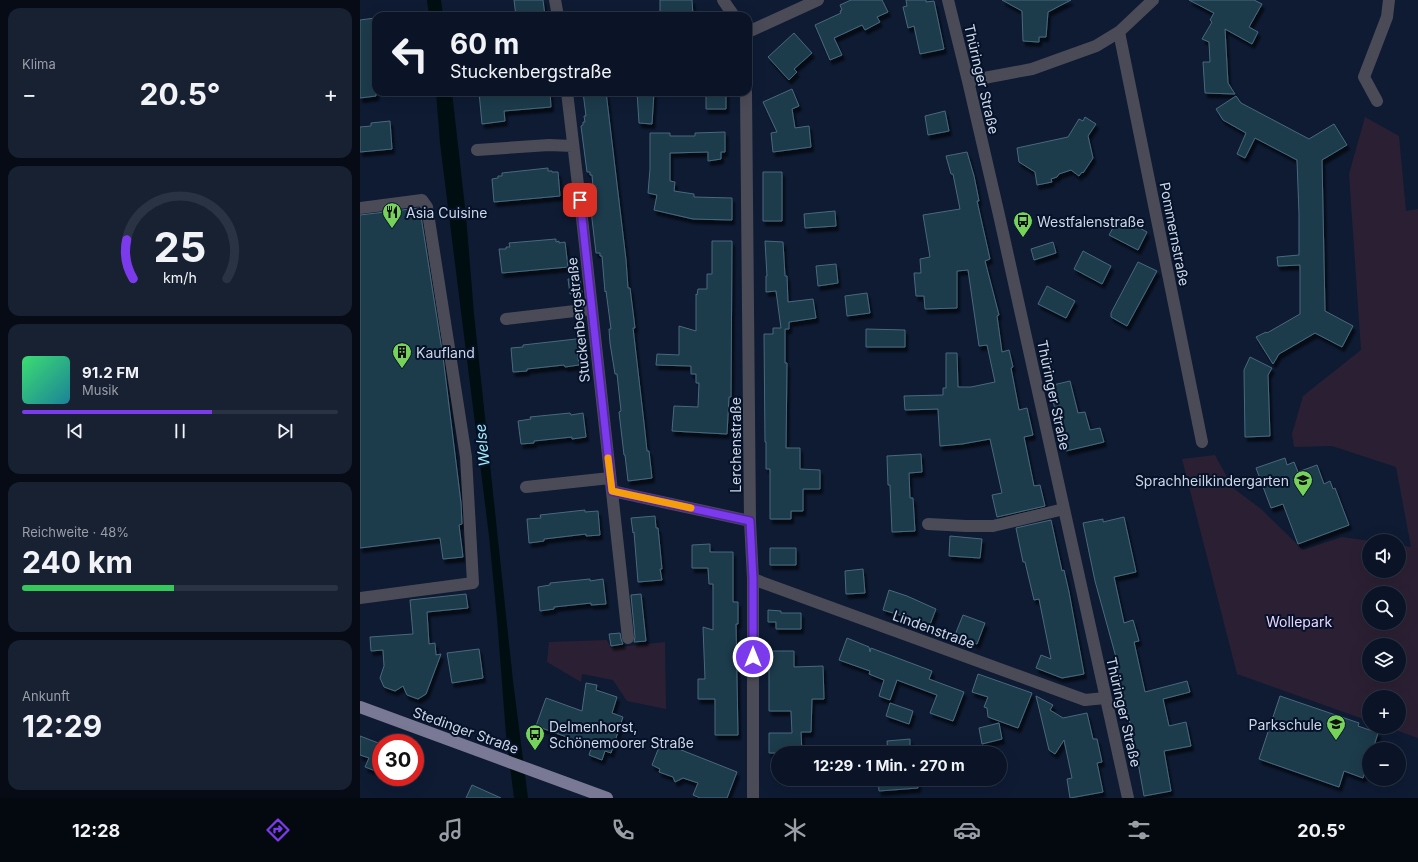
<!DOCTYPE html>
<html lang="de">
<meta charset="utf-8">
<style>
:root{--surface:#0a1426;--page:#182132;--text:#f1f3f6;--muted:#999ea7;--line:#2a3343;--accent:#7c3aed}
body{margin:0;font-family:Inter,sans-serif;background:var(--page);color:var(--text);height:100vh;display:flex;flex-direction:column;font-size:15px;white-space:nowrap}
*{box-sizing:border-box;margin:0}
p{font-size:13px;color:var(--muted)}
.icon{flex:none;width:22px;height:22px;fill:none;stroke:currentColor;stroke-width:2;stroke-linecap:round;stroke-linejoin:round}
.map{position:relative;flex:1;overflow:hidden}
.drawer{display:flex;flex-direction:column;gap:8px;padding:8px;background:#060b15;width:360px}
.drawer>*{flex:none}
.hud{position:absolute;left:12px;top:12px;width:380px;height:84px;border-radius:12px;box-shadow:0 4px 16px #0002,0 0 0 1px var(--line);background:#0a1426;color:var(--text);overflow:hidden}
.buttons{position:absolute;left:1002px;top:534px;display:grid;gap:8px}
.buttons a{display:grid;place-items:center;width:44px;height:44px;border-radius:50%;background:var(--surface);box-shadow:0 4px 16px #0002,0 0 0 1px var(--line);font-size:20px}
.speed{position:absolute;left:12px;top:734px;display:flex;gap:8px;font-size:20px;font-weight:700;text-align:center}
.speed>*{display:grid;place-content:center;width:52px;height:52px;border-radius:50%;background:var(--surface);box-shadow:0 4px 16px #0002,0 0 0 1px var(--line);line-height:1}
.speed .limit{border:6px solid #d22;background:#fff;color:#111}
.pin{position:absolute;display:grid;place-items:center;width:34px;height:34px;color:#fff;margin:-17px;border-radius:8px;box-shadow:0 2px 6px #0006}
.me{position:absolute;width:44px;margin:-22px;rotate:0deg;stroke-linejoin:round;filter:drop-shadow(0 0 3px #0008)}
.turn{display:flex;align-items:center;gap:14px;height:84px;padding:0 12px;font-size:18px}
.turn .icon{width:52px;height:52px;stroke-width:2.5}
.turn b{display:block;font-size:28px;line-height:34px}
.big{font-size:30px;font-weight:700;line-height:1.1}
.drawer .card{flex:1;display:flex;flex-direction:column;justify-content:center;gap:6px;min-width:0;padding:0 14px;border-radius:12px;background:var(--page)}
.drawer .dial{align-items:center;gap:0}
.dial svg{height:104px;overflow:visible;fill:none;stroke:var(--line);stroke-width:7;stroke-linecap:round;text-anchor:middle}
.dial text{fill:var(--text);stroke:none}
.song{display:flex;align-items:center;gap:12px}
.cover{width:48px;height:48px;border-radius:6px;background:linear-gradient(135deg,hsl(140 70% 55%),hsl(190 70% 35%))}
.played{height:4px;border-radius:2px;background:linear-gradient(90deg,var(--accent) 60%,var(--line) 60%)}
.keys{display:flex;justify-content:space-around;direction:ltr}
.heat{display:flex;justify-content:space-between;align-items:center;font-size:22px;direction:ltr}
.charge{height:6px;border-radius:3px;background:linear-gradient(90deg,#34c759 48%,var(--line) 0)}
.trip{position:absolute;left:411px;top:746px;width:236px;height:40px;border-radius:20px;background:var(--surface);box-shadow:0 4px 16px #0002,0 0 0 1px var(--line);font-weight:700;line-height:40px;text-align:center}
.tabs{display:flex;height:64px;justify-content:space-around;align-items:center;background:#04080f;color:var(--muted)}
.tabs .icon{width:28px;height:28px}
.tabs .on{color:var(--accent)}
.tabs b{font-size:18px;color:var(--text)}
main{display:flex;flex:1;min-height:0}
.map>svg:first-child{display:block}
</style>
<main>
<section class="drawer">
<div class="card"><p>Klima</p>
<div class="heat"><a>−</a><b class="big">20.5°</b><a>+</a></div>
</div>
<div class="card dial"><svg viewBox="0 0 100 80">
<path d="M14 69A42 42 0 1 1 86 69"/>
<path d="M14 69A42 42 0 0 1 9 39" stroke="#7c3aed"/>
<text x="50" y="56" font-size="32" font-weight="700">25</text>
<text x="50" y="72" font-size="11">km/h</text>
</svg></div>
<div class="card">
<div class="song"><i class="cover"></i><div><b>91.2 FM</b><p>Musik</p></div></div>
<div class="played"></div>
<div class="keys"><svg class="icon" aria-label="previous" viewBox="0 0 24 24"><path d="M18 5L8 12l10 7zM5 5v14"/></svg><svg class="icon" aria-label="pause" viewBox="0 0 24 24"><path d="M8 5v14M16 5v14"/></svg><svg class="icon" aria-label="next" viewBox="0 0 24 24"><path d="M6 5l10 7-10 7zM19 5v14"/></svg></div>
</div>
<div class="card"><p>Reichweite · 48%</p><b class="big">240 km</b><div class="charge"></div></div>
<div class="card"><p>Ankunft</p><b class="big">12:29</b></div>
</section>
<div class="map">
<svg width="1058" height="798" viewBox="0 0 1058 798">
<defs>
<filter id="shadow"><feDropShadow dx="2.5" dy="4.5" stdDeviation="1" flood-color="#0009"/></filter>
</defs>
<rect width="100%" height="100%" fill="#0e1b33"/>
<!-- green -->
<path fill="#2b2033" fill-rule="evenodd" d="M1005,117L1039,136L1046,211L1058,209V738L1027,727H1039V697H1009V721L877,674L822,459L855,455L873,488L901,509L943,550L982,537L1011,541H1009V571H1039V545L1051,547L1036,467L972,446L934,447L932,434L943,396L1001,350L989,174ZM1009,593H1039V623H1009ZM1009,645H1039V675H1009Z
M247,640L251,648L305,642L306,709L267,701L253,680L222,674L221,682L187,662L189,642Z"/>
<!-- water -->
<path fill="#000e12" d="M67,0H81L83,16H69Z
M76,92H92L106,216L114,314L153,681L168,798H154L146,735L137,618L129,536L80,143Z"/>
<!-- building -->
<path fill="#1b3a4c" stroke="#49697e" filter="url(#shadow)" d="M154,0H183L185,16H156Z
M300,0H332L333,16H300Z
M491,0H522L528,12L517,17L520,22L505,30L502,25L474,38L482,55L470,60L455,25L481,13L480,11L482,10L480,5Z
M546,0H566V2L574,1L584,49L560,54L554,26L548,28L543,7L547,6Z
M642,0H711L688,12L686,37H679V42L663,41L662,11Z
M829,0H894L902,4L889,27L898,32L892,44L865,29L868,83L875,94L845,93L843,62H850L849,42L842,39L852,22L850,20L854,13Z
M15,18L16,96L0,98V20Z
M434,33L452,53L434,69L437,72L429,80L408,57Z
M432,89L439,106L432,109L435,128L449,126L451,147L413,152L411,133L417,132L403,102Z
M119,92H190L191,107L144,111L145,121L122,124Z
M223,92H246L266,260L268,288H270L275,328H273L284,423L287,451H289L292,478L268,481L265,455H264L259,412L261,411L257,374H255L250,343L249,329H251L246,291L245,292L242,256H240V253H236L232,219L231,207H233V203H235L233,186L232,175H230V172H227L221,126L223,125V122H225L224,116H226Z
M277,92H294L292,124L279,123Z
M346,92H366V109H346Z
M876,96L881,103L949,139L974,124L987,145L962,160L965,311L993,326L982,347L955,333L919,354L913,364L896,337L906,332L907,333L940,314V265L918,266L917,257L939,255V214L937,160L895,138L885,158L877,154L886,133L863,120L856,109Z
M585,111L589,131L568,135L565,116Z
M725,117L736,124L728,136L733,158L723,173L722,172L719,176L711,170L699,174L697,177L691,179L692,182L677,185L675,172L659,162L657,148L708,137L719,119L723,121Z
M30,121L32,149L0,152V127L11,126V123Z
M365,132V152H361V159L348,161V152L310,153V181L315,182L314,191L334,194V197L372,198V220L333,219L294,210L297,195L288,193L290,169V133H310V136H335V133Z
M607,152L614,176L619,201H617L623,228L630,259L625,261L639,315L637,316L642,352L649,350L653,367L651,368L659,410L667,408L673,435L664,437L674,486L680,485L685,506L637,517L632,495L642,493L630,439L602,444L580,446L578,409L545,410L544,396L583,395V388H586V353H597L598,387H611L635,382L627,345L619,346L608,270L597,271V308L565,309L564,296H556L554,273H561L560,259L570,257L563,215L600,209L593,174H591L586,156Z
M188,168V171H192V172H198L200,196L134,202L132,179L138,178V176H142V173Z
M403,172H422V221H403Z
M59,208L60,210L83,357L101,503L102,524L99,525L103,557L83,559L80,538L0,548V215Z
M475,211L476,226L445,228L444,214Z
M759,217L787,232L778,250L749,235Z
M196,239V242L199,241V243L205,242L208,267L142,273L139,249H146V247H150L149,243Z
M352,241H372L371,397H369L367,434L312,431L314,406L338,407L339,383H336V374H331V366L296,365L297,354L319,355V326L336,331V294L337,295L338,289H347V274H352Z
M405,241L423,242L425,276H427L428,302L453,299L456,318L429,322V329H425V363H427L426,448H440V469L460,470V489H443V511H431V519H410V469H406V442H405L404,334H413V328H421L416,291L406,292V276H407Z
M693,242L696,253L674,260L671,249Z
M723,251L751,266L742,284L714,269Z
M778,262L797,271L767,326L751,317V313Z
M476,264L478,283L458,286L456,266Z
M220,278L222,293L210,294L208,279Z
M687,286L715,301L706,318L678,304Z
M507,293L510,313L487,316L485,296Z
M506,329L545,330V347H506Z
M225,338L227,350L217,351L219,365L205,367L204,365L167,369V371L153,372L151,348L163,347V345Z
M890,357L912,368L908,375L910,436L885,437L884,370Z
M710,381L718,413L725,412L730,430L740,428L744,442L706,451L689,386Z
M210,413L211,415L223,413L226,437L212,439V437L174,441V443L161,444L158,421L171,419L170,417Z
M561,454L562,472L549,473L550,498H553L555,531L532,532L530,485H528L527,456Z
M925,458L927,465L934,462L938,472L957,465L964,484L970,481L973,489L975,488L989,525L938,544L923,504L911,508L896,468Z
M225,510V512L238,511L240,535L226,536V534L184,539V541L169,543L167,519L181,518L180,515Z
M295,516L296,528H298L302,569H300L302,580L278,582L274,532L273,533L271,518Z
M764,517L776,572L754,577L764,623L773,620L779,641L774,642L785,692L827,681L830,692L803,699L809,726L826,722L831,746L804,751L811,791L784,796L773,735L755,662L757,661L735,581L723,523L743,519V522Z
M691,520L702,571L704,570L709,592L724,674L702,678L676,668L681,655L691,659L679,599L674,600L665,562H663L656,528Z
M590,536L622,539L620,558L589,556Z
M350,544V552H373V602H378V624H376L378,735H355V699H338V679H345L343,627L353,630V584H349L348,568H332V545Z
M410,548H436V565H410Z
M503,569L505,593L486,594L485,571Z
M230,579V581L243,579L246,604L231,605V603L194,607V609L180,611L178,587L190,585V583Z
M529,590L547,596L576,609L569,627L553,620V619L523,610Z
M106,594L108,608L67,612L69,644L75,643L76,655L81,654L66,694L58,699L47,695L43,686L35,691L24,687L20,678L24,666L23,650L11,651L10,637L53,634L50,600Z
M281,594L286,641L274,642L275,637L271,595Z
M408,610L421,611V613H441V629H416V622H408Z
M603,615L625,623L617,644L595,635Z
M260,633L261,639L263,644L251,646L249,634Z
M487,638L509,647L510,652L511,648L572,671L569,679L604,692L593,721L570,713L577,695L537,680L530,700L519,696L524,680L509,674L510,671L479,660Z
M119,649L123,678L92,683L87,653Z
M409,651H434V667L463,666L464,699H452L451,732H441L442,753H409V733H432L431,711H409Z
M618,674L672,693L658,728L628,717L627,708L624,707L628,697L612,692Z
M226,683L237,685L236,690L257,697L252,713L263,717L251,753L245,751L242,760L229,755L232,746L176,726L186,698L222,711Z
M676,696L693,705L690,710L703,718L727,713L733,739H737L742,762L737,763L743,792L710,798L707,779L712,778L704,740L695,754L689,750Z
M920,696L999,723L998,726L1018,733L1013,749H1009V760L1003,778L984,771L979,787L899,759Z
M530,703L553,711L549,724L526,716Z
M639,723L642,739L622,744L619,728Z
M0,736L21,744V773L5,767L9,758L0,755Z
M550,739V753H528L527,741Z
M301,742L377,772L367,798H340L333,795L338,783L323,778L315,782L313,777L299,772L300,769L292,765Z
M518,779H558V788L519,791Z
M112,785L141,798H106Z"/>
<g fill="none" stroke-linecap="round" stroke-linejoin="round">
<!-- minor -->
<path stroke="#4b4b58" stroke-width="12" d="M195,0L198,16
M363,0L374,16
M588,0L608,81L639,215L768,798
M388,32L458,0
M759,32L842,442
M608,81L672,69L736,46L759,32L793,0
M207,92L223,227L268,638
M386,92L390,521L393,579V798
M1017,101L1004,77L1027,17L1029,0
M117,150L189,145L213,146
M0,208L62,200L67,207L106,457L113,583L0,598
M146,319L232,309
M166,487L250,478
M252,491L390,521
M568,524L606,526H633L704,509
M393,579L725,700L745,698"/>
<!-- major -->
<path stroke="#7a7995" stroke-width="12" d="M0,707L247,798"/>
</g>
<g fill="none" stroke-linecap="round" stroke-linejoin="round">
<!-- route casing -->
<g stroke="#51269a" stroke-width="10">
<path id="route" d="M220,200L252,491L390,521L393,579V657"/>
</g>
<!-- route -->
<use href="#route" stroke="#7c3aed" stroke-width="7"/>
<!-- slow -->
<path stroke="#f59e0b" stroke-width="7" d="M248,458L252,491L331,508"/>
</g>
<!-- icons -->
<defs>
<g id="restaurant-pin" transform="scale(1)"><path d="M0 17L-7.5 6A9.5 9.5 0 1 1 7.5 6Z" fill="#76d25a" stroke="#061229"/><path d="M-5-6h1v4h1v-4h1v4h1v-4h1v5L-1.5 .5V6h-2V.5L-5-1ZM5-6V6H3V1.5H1.5Q1.5-4 5-6Z" fill="#111"/></g>
<g id="bus-pin" transform="scale(1)"><path d="M0 17L-7.5 6A9.5 9.5 0 1 1 7.5 6Z" fill="#76d25a" stroke="#061229"/><path d="M-5-6H5V4H4V6H2V4H-2V6H-4V4H-5ZM-3.5-4V0h7V-4ZM-3.5 1.2v1.5H-2V1.2ZM2 1.2v1.5H3.5V1.2Z" fill="#111"/></g>
<g id="building-pin" transform="scale(1)"><path d="M0 17L-7.5 6A9.5 9.5 0 1 1 7.5 6Z" fill="#76d25a" stroke="#061229"/><path d="M-4-6H4V6H1V3H-1V6H-4ZM-2.5-4.3h1.7v1.8h-1.7ZM.8-4.3h1.7v1.8H.8ZM-2.5-1h1.7V.8h-1.7ZM.8-1h1.7V.8H.8Z" fill="#111"/></g>
<g id="school-pin" transform="scale(1)"><path d="M0 17L-7.5 6A9.5 9.5 0 1 1 7.5 6Z" fill="#76d25a" stroke="#061229"/><path d="M0-5L7-2L0 1L-7-2ZM-4 1L0 2.5L4 1V4Q0 6-4 4Z" fill="#111"/></g>
</defs>
<g fill-rule="evenodd">
<use href="#restaurant-pin" x="32" y="212"/>
<use href="#bus-pin" x="663" y="221"/>
<use href="#building-pin" x="42" y="352"/>
<use href="#school-pin" x="943" y="480"/>
<use href="#school-pin" x="976" y="724"/>
<use href="#bus-pin" x="175" y="734"/>
</g>
<g text-anchor="middle" dominant-baseline="central" stroke-width="4" stroke-linejoin="round" paint-order="stroke">
<!-- street labels -->
<g font-size="14" fill="#ccd6e6" stroke="#061229">
<text transform="translate(622 79) rotate(77)">Thüringer Straße</text>
<text transform="translate(815 234) rotate(79)">Pommernstraße</text>
<text transform="translate(218 320) rotate(-96)">Stuckenbergstraße</text>
<text transform="translate(694 395) rotate(78)">Thüringer Straße</text>
<text transform="translate(375 445) rotate(-90)">Lerchenstraße</text>
<text transform="translate(574 629) rotate(20)">Lindenstraße</text>
<text transform="translate(764 712) rotate(77)">Thüringer Straße</text>
<text transform="translate(106 730) rotate(20)">Stedinger Straße</text>
</g>
<!-- poi labels -->
<g font-size="14" fill="#ccd6e6" stroke="#061229" text-anchor="start">
<text x="46" y="212">Asia Cuisine</text>
<text x="677" y="221">Westfalenstraße</text>
<text x="56" y="352">Kaufland</text>
<text x="929" y="480" text-anchor="end">Sprachheilkindergarten</text>
<text x="962" y="724" text-anchor="end">Parkschule</text>
<text x="189" y="726">Delmenhorst,<tspan x="189" dy="16">Schönemoorer Straße</tspan></text>
</g>
<!-- park labels -->
<g font-size="14" fill="#ecd4ff" stroke="#061229">
<text x="939" y="621">Wollepark</text>
</g>
<!-- water labels -->
<g font-size="15" font-style="italic" fill="#9eecfc" stroke="#061229">
<text transform="translate(122 445) rotate(-96)">Welse</text>
</g>
</g>
</svg>
<div class="buttons">
<a><svg class="icon" aria-label="sound" viewBox="0 0 24 24"><path d="M4 9h4l5-4v14l-5-4H4zM17 9q2 3 0 6"/></svg></a>
<a><svg class="icon" aria-label="search" viewBox="0 0 24 24"><circle cx="10" cy="10" r="6"/><path d="M15 15l6 6"/></svg></a>
<a><svg class="icon" aria-label="layers" viewBox="0 0 24 24"><path d="M12 4l9 5-9 5-9-5zM3 14l9 5 9-5"/></svg></a>
<a>+</a>
<a>−</a>
</div>
<div class="speed"><div class="limit">30</div></div>
<div class="pin" style="left:220px;top:200px;background:#d93025"><svg class="icon" aria-label="arrive" viewBox="0 0 24 24"><path d="M6 21V4h12l-3 4 3 4H6"/></svg></div>
<svg class="me" style="left:393px;top:657px" viewBox="-20 -20 40 40"><circle r="17" fill="#7c3aed" stroke="#fff" stroke-width="3"/><path d="M0-11L8 9 0 5-8 9z" fill="#fff"/></svg>
<div class="trip">12:29 · 1 Min. · 270 m</div>
<div class="hud">
<div class="turn"><svg class="icon" aria-label="left" viewBox="0 0 24 24"><path d="M17 20v-9H6M10 6l-5 5 5 5"/></svg><div><b>60 m</b>Stuckenbergstraße</div></div>
</div>
</div>
</main>
<nav class="tabs">
<b>12:28</b>
<svg class="icon on" aria-label="directions" viewBox="0 0 24 24"><path d="M12 3l9 9-9 9-9-9zM9 14v-3h6M13 9l2 2-2 2"/></svg>
<svg class="icon" aria-label="music" viewBox="0 0 24 24"><path d="M9 18V5l10-2v13"/><circle cx="6" cy="18" r="3"/><circle cx="16" cy="16" r="3"/></svg>
<svg class="icon" aria-label="phone" viewBox="0 0 24 24"><path d="M5 4h4l2 5-3 2q2 4 5 5l2-3 5 2v4C11 20 4 13 5 4z"/></svg>
<svg class="icon" aria-label="climate" viewBox="0 0 24 24"><path d="M12 3v18M4 7l16 10M4 17L20 7"/></svg>
<svg class="icon" aria-label="car" viewBox="0 0 24 24"><path d="M5 17H2v-5l4-1 3-4h7l3 4 3 1v5h-3M9 17h6M6 11h13"/><circle cx="7" cy="17" r="2"/><circle cx="17" cy="17" r="2"/></svg>
<svg class="icon" aria-label="filters" viewBox="0 0 24 24"><path d="M4 7h16M4 17h16"/><circle cx="9" cy="7" r="2"/><circle cx="15" cy="17" r="2"/></svg>
<b>20.5°</b>
</nav>
